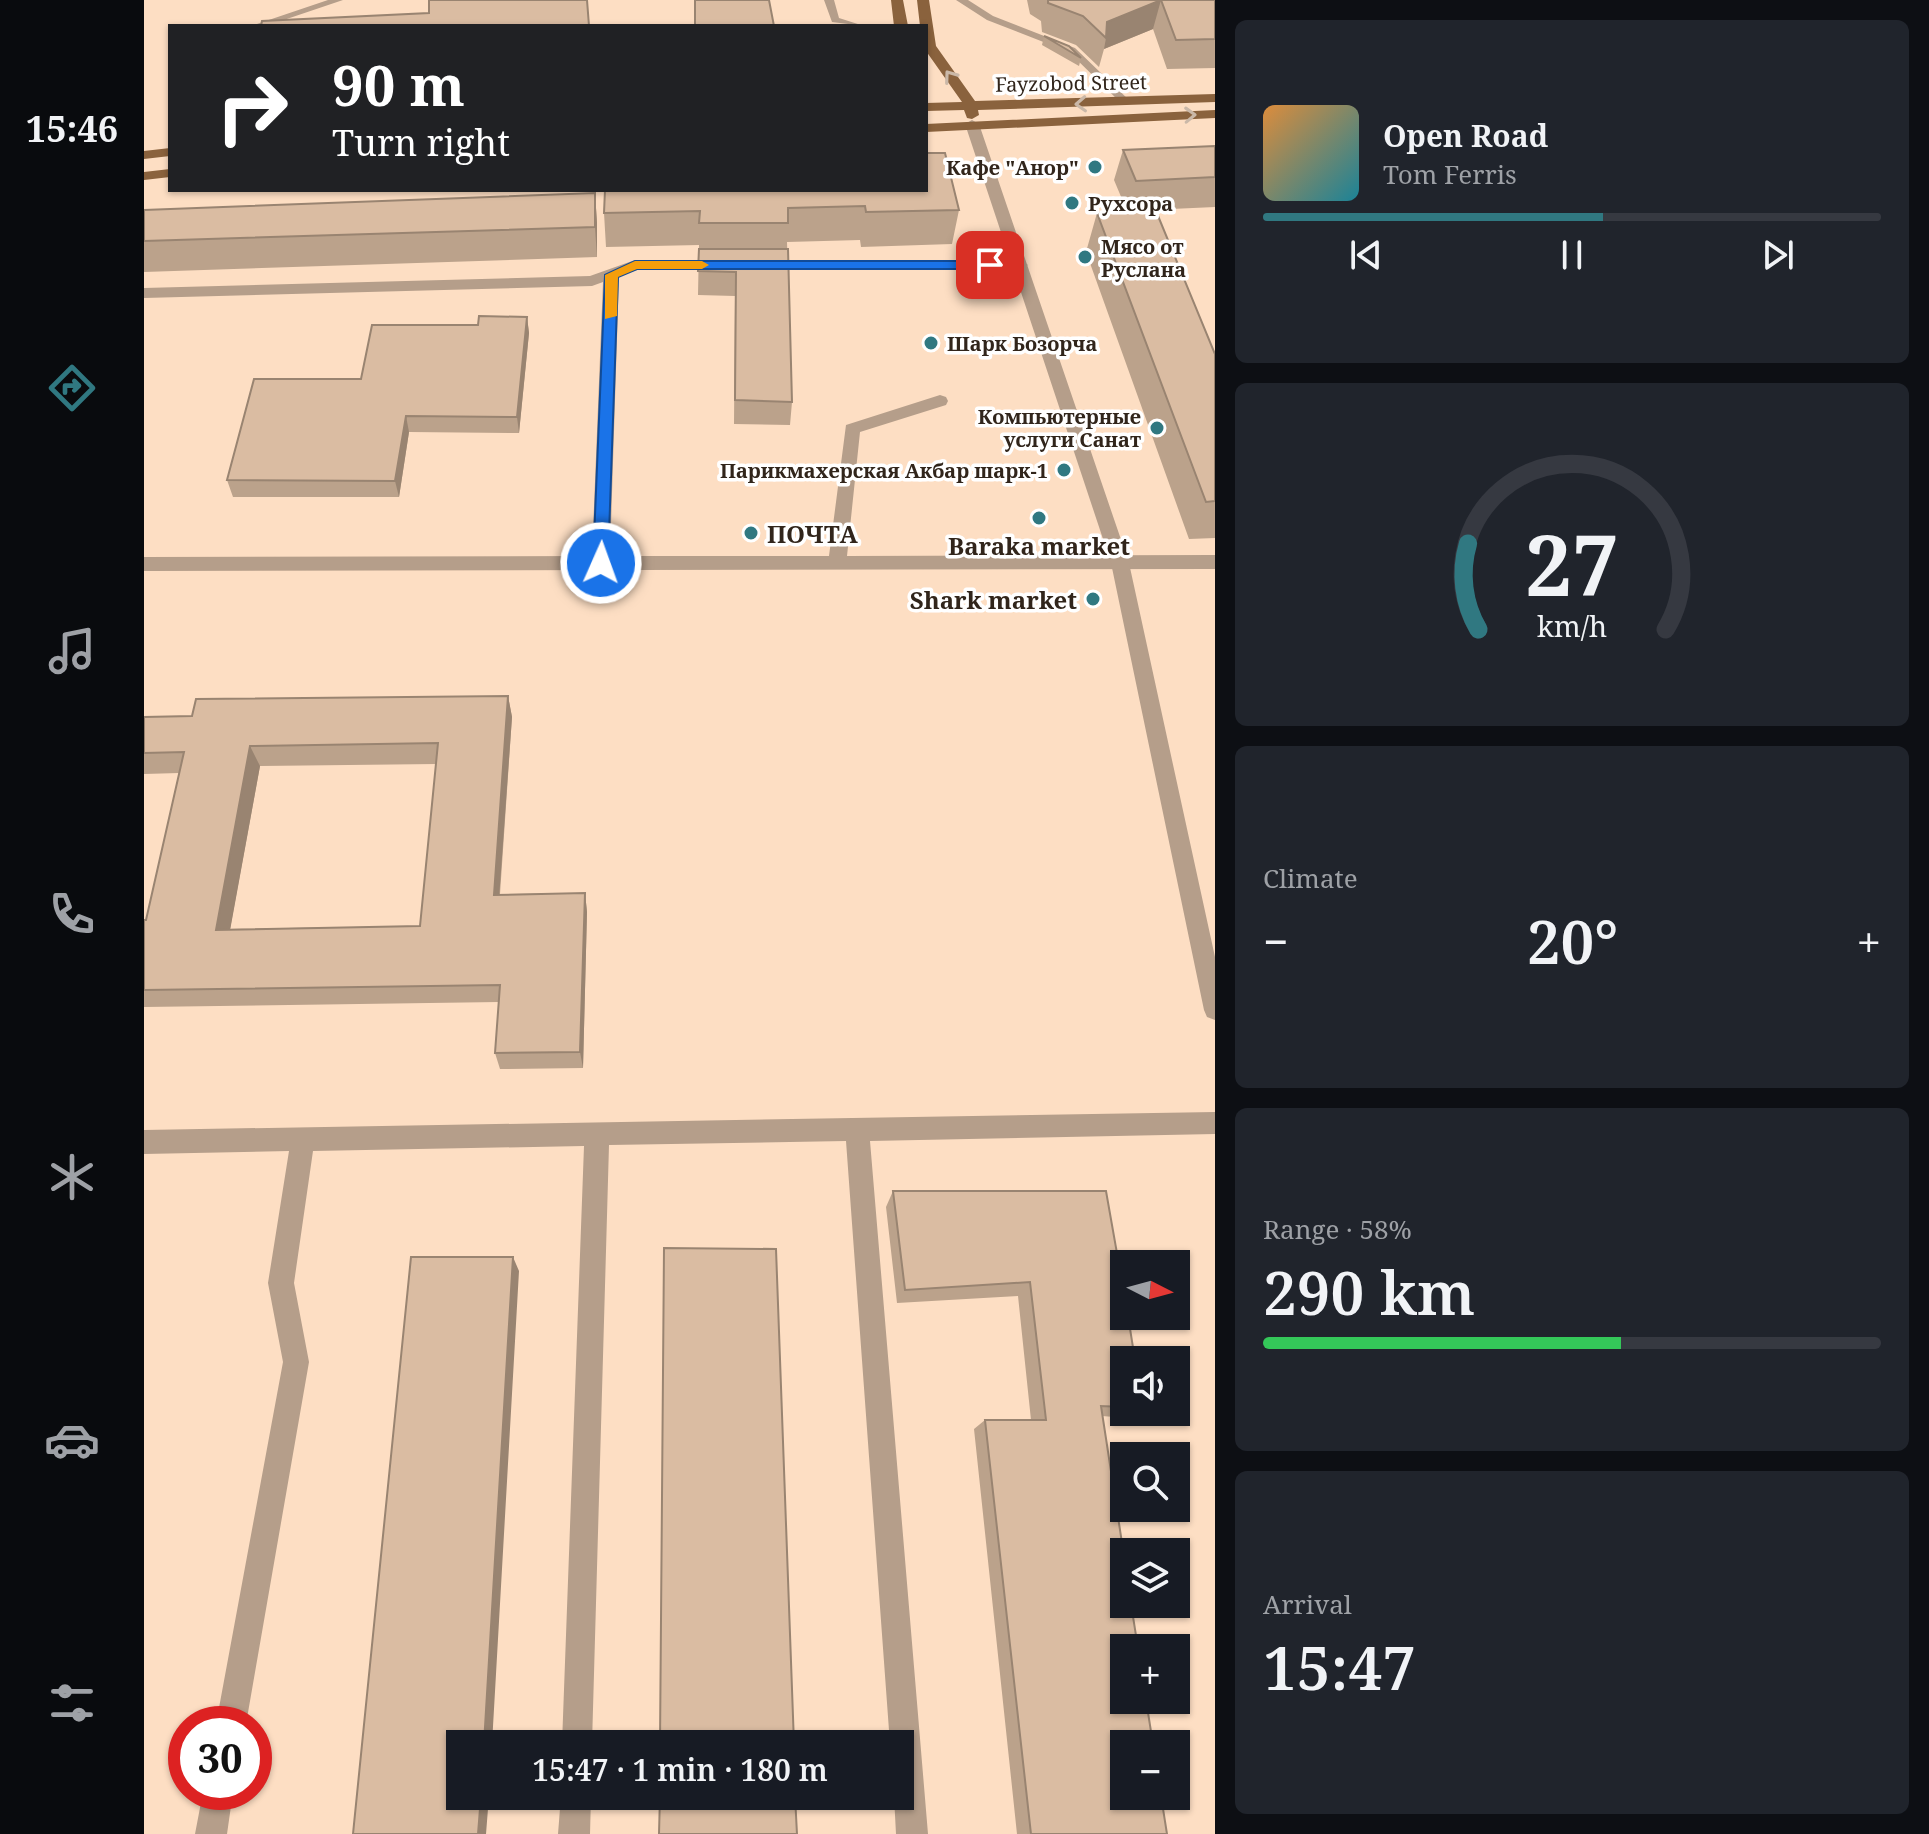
<!DOCTYPE html>
<meta charset="utf-8">
<style>
:root{--surface:#171b24;--page:#20242c;--text:#f1f3f6;--muted:#9ea1a6;--line:#363941;--accent:#307881}
body{margin:0;font-family:"Noto Serif",serif;background:var(--page);color:var(--text);height:100vh;display:flex;flex-direction:column;font-size:30px;white-space:nowrap}
*{box-sizing:border-box;margin:0}
p{font-size:26px;color:var(--muted)}
.icon{flex:none;width:44px;height:44px;fill:none;stroke:currentColor;stroke-width:2;stroke-linecap:round;stroke-linejoin:round}
.map{position:relative;flex:1;overflow:hidden}
.drawer{display:flex;flex-direction:column;gap:20px;padding:20px;background:#0d0f14;width:714px}
.drawer>*{flex:none}
.banner{position:absolute;left:24px;top:24px;width:760px;height:168px;border-radius:0px;box-shadow:0 2px 6px #0004;background:#202124;color:#fff;overflow:hidden}
.needle{width:52px;rotate:96deg}
.tools{position:absolute;left:966px;top:1250px;display:grid;gap:16px}
.tools a{display:grid;place-items:center;width:80px;height:80px;border-radius:0px;background:var(--surface);box-shadow:0 2px 6px #0004;font-size:40px}
.speed{position:absolute;left:24px;top:1706px;display:flex;gap:16px;font-size:40px;font-weight:700;text-align:center}
.speed>*{display:grid;place-content:center;width:104px;height:104px;border-radius:50%;background:var(--surface);box-shadow:0 2px 6px #0004;line-height:1}
.speed .limit{border:12px solid #d22;background:#fff;color:#111}
.pin{position:absolute;display:grid;place-items:center;width:68px;height:68px;color:#fff;margin:-34px;border-radius:16px;box-shadow:0 4px 12px #0006}
.me{position:absolute;width:88px;margin:-44px;rotate:2deg;stroke-linejoin:round;filter:drop-shadow(0 0 6px #0008)}
.turn{display:flex;align-items:center;gap:28px;height:168px;padding:0 32px;font-size:36px}
.turn .icon{width:104px;height:104px;stroke-width:2.5}
.turn b{display:block;font-size:56px;line-height:68px}
.big{font-size:60px;font-weight:600;line-height:1.1}
.drawer .widget{flex:1;display:flex;flex-direction:column;justify-content:center;gap:12px;min-width:0;padding:0 28px;border-radius:12px;background:var(--page)}
.drawer .dial{align-items:center;gap:0}
.dial svg{height:208px;overflow:visible;fill:none;stroke:var(--line);stroke-width:7;stroke-linecap:round;text-anchor:middle}
.dial text{fill:var(--text);stroke:none}
.song{display:flex;align-items:center;gap:24px}
.cover{width:96px;height:96px;border-radius:12px;background:linear-gradient(135deg,hsl(30 70% 55%),hsl(190 70% 35%))}
.played{height:8px;border-radius:4px;background:linear-gradient(90deg,var(--accent) 55%,var(--line) 55%)}
.keys{display:flex;justify-content:space-around;direction:ltr}
.heat{display:flex;justify-content:space-between;align-items:center;font-size:44px;direction:ltr}
.charge{height:12px;border-radius:6px;background:linear-gradient(90deg,#34c759 58%,var(--line) 0)}
.trip{position:absolute;left:302px;top:1730px;width:468px;height:80px;border-radius:0px;background:var(--surface);box-shadow:0 2px 6px #0004;font-weight:600;line-height:80px;text-align:center}
main{display:flex;flex:1;min-height:0}
.tab-bar{display:flex;flex-direction:column;width:144px;justify-content:space-around;align-items:center;background:#090b0e;color:var(--muted)}
.tab-bar .icon{width:56px;height:56px}
.tab-bar .active{color:var(--accent)}
.tab-bar b{font-size:36px;color:var(--text)}
.map>svg:first-child{display:block}
</style>
<main>
<nav class="tab-bar">
<b>15:46</b>
<svg class="icon active" aria-label="directions" viewBox="0 0 24 24"><path d="M12 3l9 9-9 9-9-9zM9 14v-3h6M13 9l2 2-2 2"/></svg>
<svg class="icon" aria-label="music" viewBox="0 0 24 24"><path d="M9 18V5l10-2v13"/><circle cx="6" cy="18" r="3"/><circle cx="16" cy="16" r="3"/></svg>
<svg class="icon" aria-label="phone" viewBox="0 0 24 24"><path d="M5 4h4l2 5-3 2q2 4 5 5l2-3 5 2v4C11 20 4 13 5 4z"/></svg>
<svg class="icon" aria-label="climate" viewBox="0 0 24 24"><path d="M12 3v18M4 7l16 10M4 17L20 7"/></svg>
<svg class="icon" aria-label="car" viewBox="0 0 24 24"><path d="M5 17H2v-5l4-1 3-4h7l3 4 3 1v5h-3M9 17h6M6 11h13"/><circle cx="7" cy="17" r="2"/><circle cx="17" cy="17" r="2"/></svg>
<svg class="icon" aria-label="filters" viewBox="0 0 24 24"><path d="M4 7h16M4 17h16"/><circle cx="9" cy="7" r="2"/><circle cx="15" cy="17" r="2"/></svg>
</nav>
<div class="map">
<svg width="1071" height="1834" viewBox="0 0 1071 1834">
<rect width="100%" height="100%" fill="#fddec3"/>
<g fill="none" stroke-linecap="round" stroke-linejoin="round">
<!-- service -->
<path fill="#b59e8a" fill-rule="evenodd" d="M184,0H199L122,26H107Z
M680,0H690L695,18L720,26L688,22Z
M812,0H824L849,16L931,48L987,102L978,104L925,52L843,20Z"/>
<!-- minor -->
<path fill="#b59e8a" fill-rule="evenodd" d="M491,260H876L884,265L876,270H493L475,276L466,556H685L702,425L796,395L802,397L804,401L802,405L716,432L703,556L1071,555V569L0,571V557L448,556L459,282L448,286L0,298V288L446,276Z
M1071,1112V1134L726,1141L784,1834H752L750,1796H756V1744H746L702,1141L465,1145L448,1744H418L440,1146L169,1151L150,1283L165,1362L102,1724H72L139,1362L124,1283L145,1151L0,1154V1130Z
M59,1792H89L83,1834H51Z
M417,1796H447L446,1834H414Z"/>
<!-- tertiary -->
<path fill="#b59e8a" fill-rule="evenodd" d="M828,120L835,124L985,563L1071,957V1020L1063,1017L1060,1010L967,563L821,124Z"/>
<!-- primary -->
<path fill="#8a623d" fill-rule="evenodd" d="M747,0H759L764,26H750Z
M773,0H785L792,46L831,101L1071,94V102L834,110L835,115L828,119L823,118L820,110L782,111V103L818,102L782,51V26H776Z
M1071,110V118L782,132V124Z
M26,148V156L0,159V151Z
M26,169V177L0,180V172Z"/>
</g>
<!-- wall -->
<path fill="#bba28b" fill-rule="evenodd" d="M883,0H1071V68L1023,69L1009,29L960,49L955,67L932,45L898,32L897,21L886,14Z
M900,36L937,58L935,66L898,45Z
M1071,146V207L983,211L970,180L979,150Z
M461,190L815,210L808,244L717,247L716,240L643,242L648,402L646,425L590,424L591,296L554,295L555,245L462,247L460,213Z
M451,193L453,223V257L0,272V210Z
M953,213L1071,354V538L1045,539L942,252Z
M383,317L385,333L375,433L265,432L255,497H89L83,480L217,379L334,325Z
M364,696L368,717L356,894L441,893L443,912L439,1068L356,1069L351,1053L355,1002L0,1007V920H2L35,773L0,774V717L48,716ZM292,764L276,926L86,929L116,766Z
M749,1191H962L980,1360V1412H993L983,1418L958,1416L1023,1834H873L830,1429L841,1420H887L874,1296L753,1303L742,1207Z"/>
<!-- shaded-wall -->
<path fill="#998471" d="M1017,0L1009,29L960,49L962,38L963,22Z
M451,193L453,223V257L451,227Z
M383,317L385,333L375,433L373,417Z
M262,416L265,432L255,497L251,481Z
M364,696L368,717L354,913L350,895Z
M106,746L116,766L83,947L72,930Z
M441,893L443,912L439,1068L436,1052Z
M369,1257L375,1271L348,1744H340Z
M337,1796H345L342,1834H334Z"/>
<!-- building -->
<path fill="#dabca2" stroke="#998471" stroke-width="2" fill-rule="evenodd" d="M285,0H443L445,26H117L118,21L285,13Z
M551,0H625L630,26H551Z
M904,0H1071V39L1032,40L1017,0L963,22L962,38L939,16L904,3Z
M900,36L925,46L937,58Z
M1071,146V177L992,181L979,150Z
M782,153H801L815,210L722,212L721,206L644,208V223H555L556,211L460,213L461,190H782Z
M451,193V227L0,241V210Z
M1012,211L1071,354V501L1062,502L953,213Z
M555,249H644L648,402L591,400L592,272L554,271Z
M335,316L383,317L373,417L262,416L251,481L83,480L110,379H217L228,325H334Z
M364,696L350,895L441,893L436,1052L351,1053L356,985L0,990V920H2L40,752L0,753V717L48,716L52,699ZM294,743L276,926L72,930L106,746Z
M749,1191H962L980,1293V1316H984L991,1360H980V1407L957,1406L980,1556V1604H987L994,1648H980V1700H1002L1009,1744H980V1796H1017L1023,1834H887L841,1420H902L886,1282L761,1290Z
M520,1248L632,1249L650,1744H516Z
M267,1257H369L340,1744H316V1796H337L334,1834H209Z
M516,1796H651L653,1834H515Z"/>
<!-- one-way arrows -->
<defs><path id="oneway-chevron" d="M-2-3.5L2.5 0L-2 3.5" fill="none" stroke-width="1.6" stroke-linecap="round" stroke-linejoin="round" transform="scale(2)"/></defs>
<g stroke="#cab8a8">
<use href="#oneway-chevron" transform="translate(806 76) rotate(-126)"/>
<use href="#oneway-chevron" transform="translate(937 104) rotate(177)"/>
<use href="#oneway-chevron" transform="translate(1046 115) rotate(-2)"/>
</g>
<!-- route -->
<path fill="#1a73e8" stroke="#114b97" stroke-width="2" d="M491,261H846L853,265L846,269H493L474,277L464,563L457,569L449,563L461,275Z"/>
<!-- slow -->
<path fill="#f59e0b" d="M491,261H558L565,265L558,269H493L474,277L473,316L461,319V275Z"/>
<!-- markers -->
<g fill="#307881" stroke="#fff" stroke-width="3">
<circle cx="951" cy="167" r="8"/>
<circle cx="928" cy="203" r="8"/>
<circle cx="941" cy="257" r="8"/>
<circle cx="787" cy="343" r="8"/>
<circle cx="1013" cy="428" r="8"/>
<circle cx="920" cy="470" r="8"/>
<circle cx="895" cy="518" r="8"/>
<circle cx="607" cy="533" r="8"/>
<circle cx="949" cy="599" r="8"/>
</g>
<g text-anchor="middle" dominant-baseline="central" stroke-width="7" stroke-linejoin="round" paint-order="stroke">
<!-- far-street labels -->
<g font-size="20" fill="#31251b" stroke="#fff">
<text transform="translate(927 83) rotate(-1)">Fayzobod Street</text>
</g>
<!-- far-poi labels -->
<g font-size="20" font-weight="bold" fill="#31251b" stroke="#fff" text-anchor="end">
<text x="935" y="167">Кафе "Анор"</text>
<text x="944" y="203" text-anchor="start">Рухсора</text>
<text x="957" y="246" text-anchor="start">Мясо от<tspan x="957" dy="23">Руслана</tspan></text>
<text x="803" y="343" text-anchor="start">Шарк Бозорча</text>
<text x="997" y="416">Компьютерные<tspan x="997" dy="23">услуги Санат</tspan></text>
<text x="904" y="470">Парикмахерская Акбар шарк-1</text>
</g>
<!-- poi labels -->
<g font-size="24" font-weight="bold" fill="#31251b" stroke="#fff" text-anchor="start">
<text x="623" y="533">ПОЧТА</text>
<text x="895" y="545" text-anchor="middle">Baraka market</text>
<text x="933" y="599" text-anchor="end">Shark market</text>
</g>
</g>
</svg>
<div class="tools">
<a><svg class="needle" viewBox="-14 -14 28 28"><path d="M0-13l5 13h-10z" fill="#e53935"/><path d="M0 13l5-13h-10z" fill="#9ea1a6"/></svg></a>
<a><svg class="icon" aria-label="sound" viewBox="0 0 24 24"><path d="M4 9h4l5-4v14l-5-4H4zM17 9q2 3 0 6"/></svg></a>
<a><svg class="icon" aria-label="search" viewBox="0 0 24 24"><circle cx="10" cy="10" r="6"/><path d="M15 15l6 6"/></svg></a>
<a><svg class="icon" aria-label="layers" viewBox="0 0 24 24"><path d="M12 4l9 5-9 5-9-5zM3 14l9 5 9-5"/></svg></a>
<a>+</a>
<a>−</a>
</div>
<div class="speed"><div class="limit">30</div></div>
<div class="pin" style="left:846px;top:265px;background:#d93025"><svg class="icon" aria-label="arrive" viewBox="0 0 24 24"><path d="M6 21V4h12l-3 4 3 4H6"/></svg></div>
<svg class="me" style="left:457px;top:563px" viewBox="-20 -20 40 40"><circle r="17" fill="#1a73e8" stroke="#fff" stroke-width="3"/><path d="M0-11L8 9 0 5-8 9z" fill="#fff"/></svg>
<div class="trip">15:47 · 1 min · 180 m</div>
<div class="banner">
<div class="turn"><svg class="icon" aria-label="right" viewBox="0 0 24 24"><path d="M7 20v-9h11M14 6l5 5-5 5"/></svg><div><b>90 m</b>Turn right</div></div>
</div>
</div>
<section class="drawer">
<div class="widget">
<div class="song"><i class="cover"></i><div><b>Open Road</b><p>Tom Ferris</p></div></div>
<div class="played"></div>
<div class="keys"><svg class="icon" aria-label="previous" viewBox="0 0 24 24"><path d="M18 5L8 12l10 7zM5 5v14"/></svg><svg class="icon" aria-label="pause" viewBox="0 0 24 24"><path d="M8 5v14M16 5v14"/></svg><svg class="icon" aria-label="next" viewBox="0 0 24 24"><path d="M6 5l10 7-10 7zM19 5v14"/></svg></div>
</div>
<div class="widget dial"><svg viewBox="0 0 100 80">
<path d="M14 69A42 42 0 1 1 86 69"/>
<path d="M14 69A42 42 0 0 1 10 36" stroke="#307881"/>
<text x="50" y="56" font-size="32" font-weight="700">27</text>
<text x="50" y="72" font-size="11">km/h</text>
</svg></div>
<div class="widget"><p>Climate</p>
<div class="heat"><a>−</a><b class="big">20°</b><a>+</a></div>
</div>
<div class="widget"><p>Range · 58%</p><b class="big">290 km</b><div class="charge"></div></div>
<div class="widget"><p>Arrival</p><b class="big">15:47</b></div>
</section>
</main>
